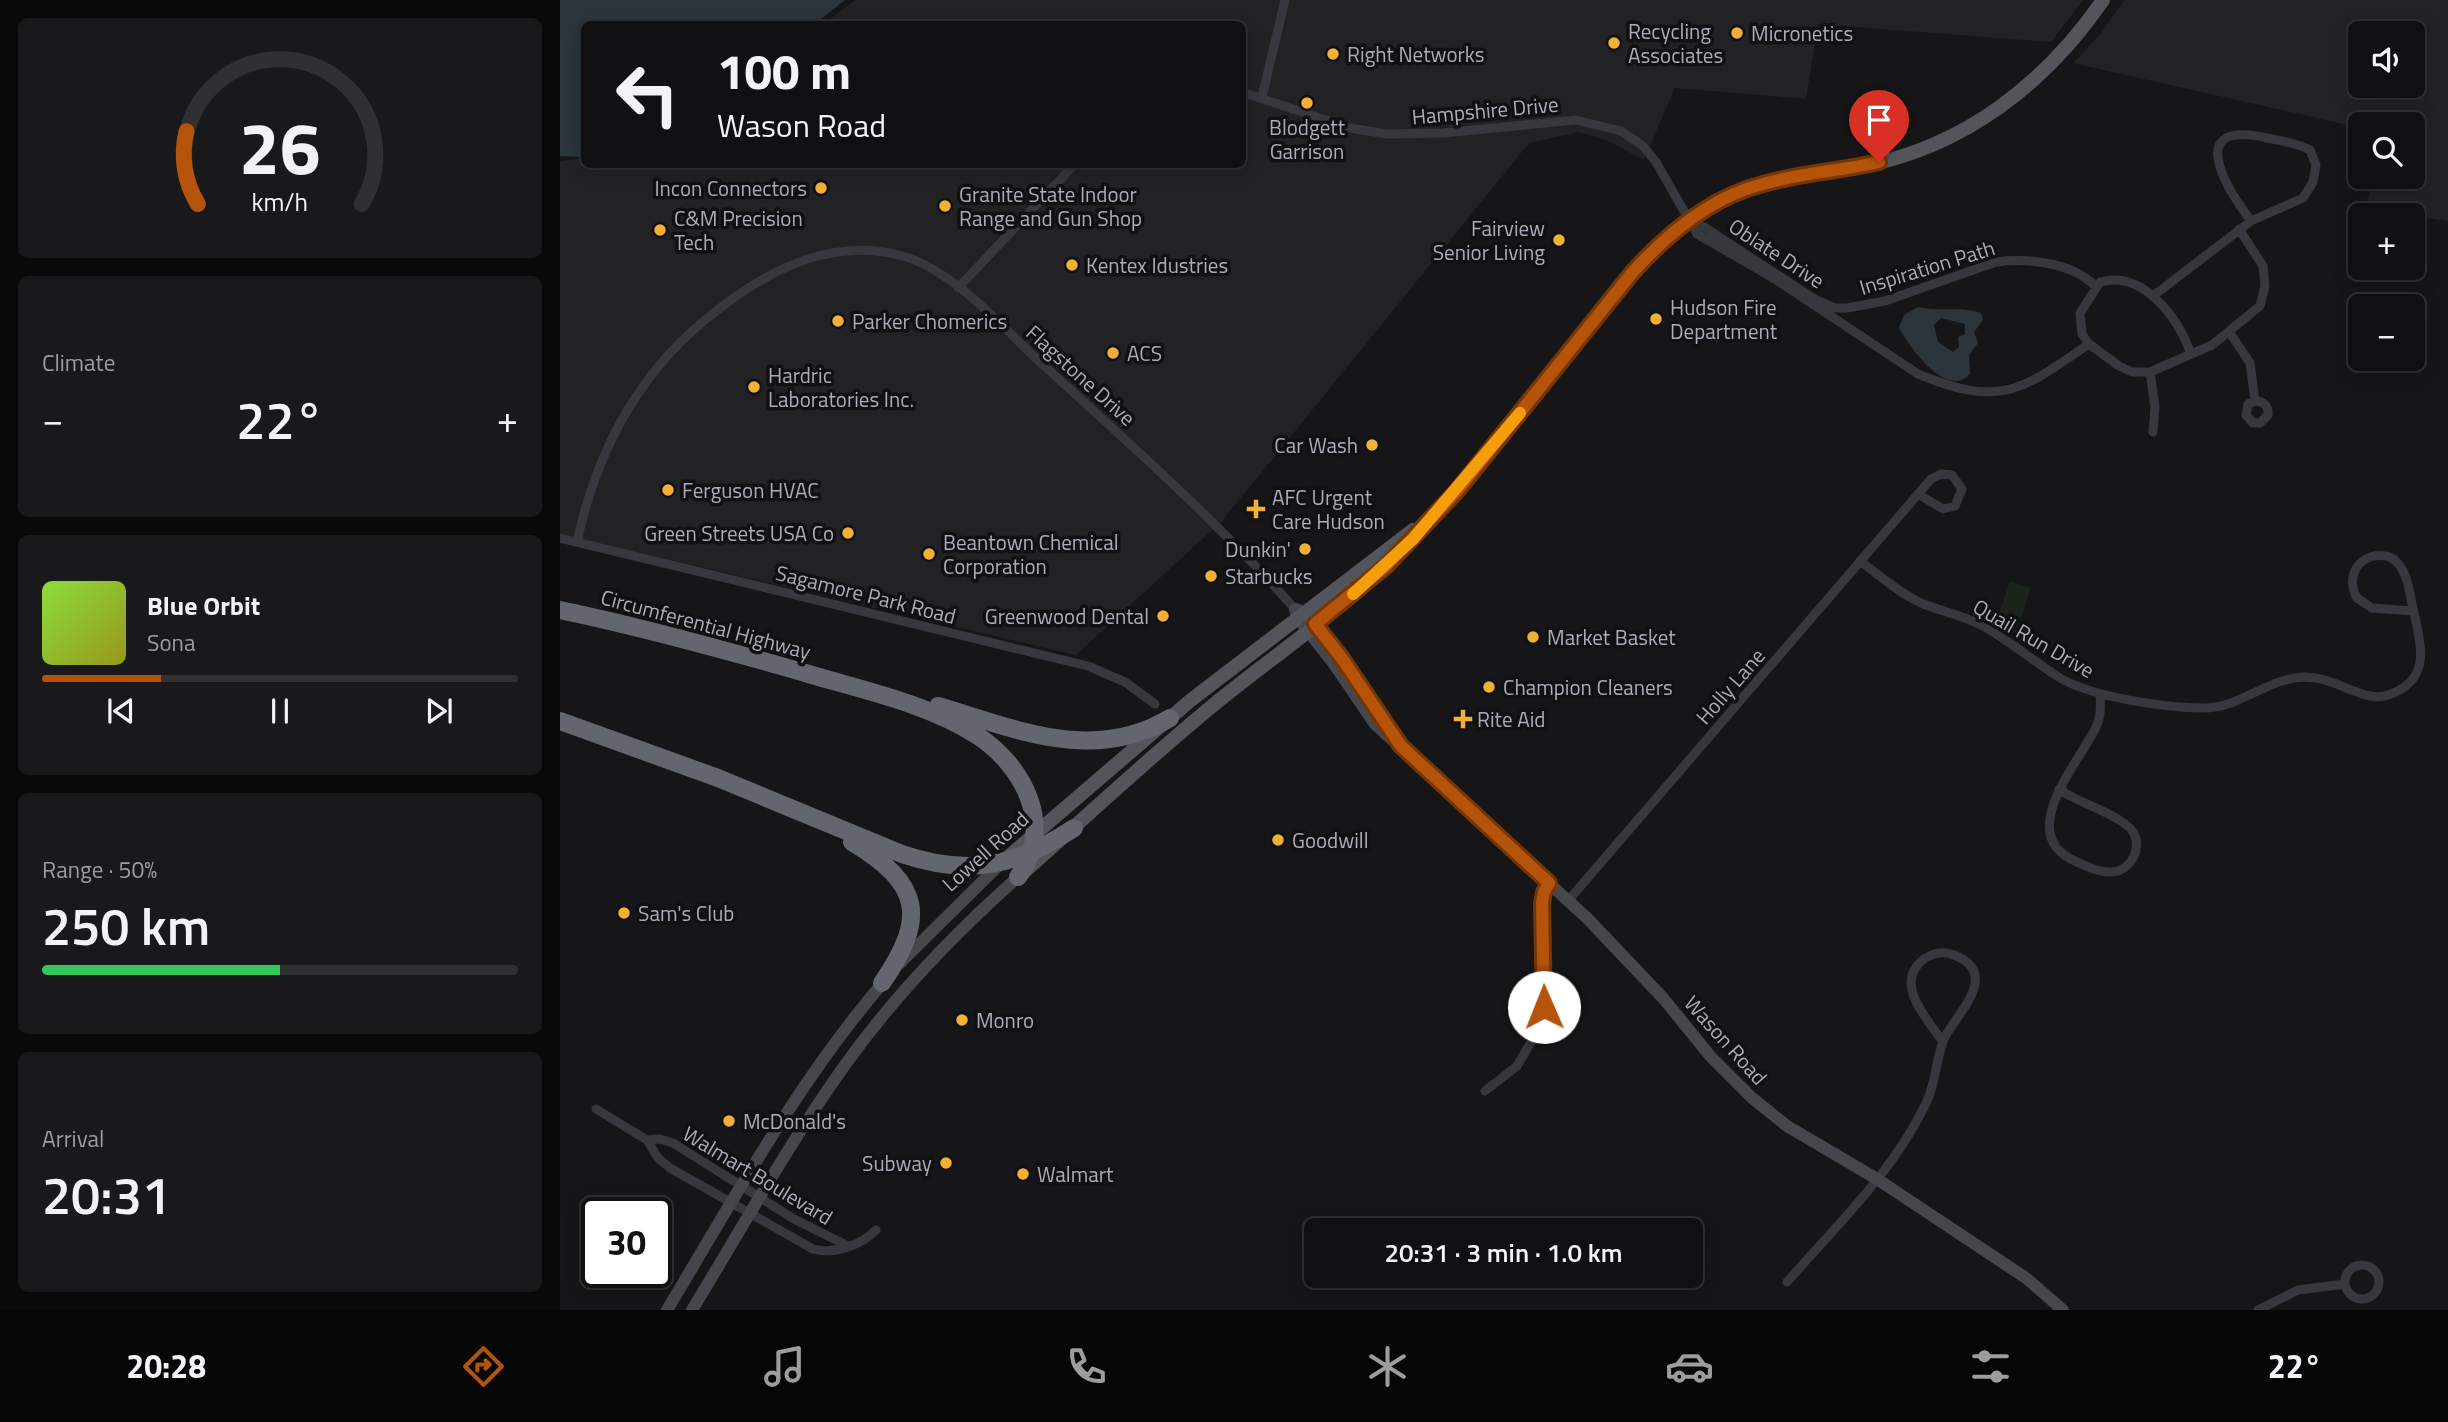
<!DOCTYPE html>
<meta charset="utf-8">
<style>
:root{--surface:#101012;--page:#19191b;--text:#f1f3f6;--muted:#9c9d9f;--line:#303032;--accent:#b45309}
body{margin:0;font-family:"Titillium Web",sans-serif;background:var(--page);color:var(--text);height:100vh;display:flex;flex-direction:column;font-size:26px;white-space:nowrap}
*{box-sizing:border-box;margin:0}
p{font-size:23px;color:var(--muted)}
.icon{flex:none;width:38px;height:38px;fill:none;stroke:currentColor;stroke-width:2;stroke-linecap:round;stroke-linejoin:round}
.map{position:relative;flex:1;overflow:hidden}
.details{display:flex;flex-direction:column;gap:18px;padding:18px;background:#09090a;width:560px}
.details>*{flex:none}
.banner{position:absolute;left:21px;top:21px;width:665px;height:147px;border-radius:10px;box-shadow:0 4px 18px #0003,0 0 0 2px var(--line);background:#101012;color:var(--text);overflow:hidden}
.buttons{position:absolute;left:1788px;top:21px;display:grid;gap:14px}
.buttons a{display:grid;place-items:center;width:77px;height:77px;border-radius:10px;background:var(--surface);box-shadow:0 4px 18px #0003,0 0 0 2px var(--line);font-size:35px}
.speed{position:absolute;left:21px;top:1197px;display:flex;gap:14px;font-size:35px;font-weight:700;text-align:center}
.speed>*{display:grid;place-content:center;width:91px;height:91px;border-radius:50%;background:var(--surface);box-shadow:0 4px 18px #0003,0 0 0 2px var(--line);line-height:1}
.speed .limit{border:4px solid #111;border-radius:10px;background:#fff;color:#111}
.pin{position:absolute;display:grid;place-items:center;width:60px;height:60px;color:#fff;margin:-72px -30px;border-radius:50% 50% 50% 0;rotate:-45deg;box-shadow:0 0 7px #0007}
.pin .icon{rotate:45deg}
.me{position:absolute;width:77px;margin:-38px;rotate:359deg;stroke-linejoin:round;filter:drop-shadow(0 0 5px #0008)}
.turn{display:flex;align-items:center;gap:24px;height:147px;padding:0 21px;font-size:32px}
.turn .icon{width:91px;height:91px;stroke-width:2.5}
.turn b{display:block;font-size:49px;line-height:60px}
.big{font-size:52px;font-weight:600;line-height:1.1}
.details .tile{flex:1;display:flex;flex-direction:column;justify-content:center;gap:10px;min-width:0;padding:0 24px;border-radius:10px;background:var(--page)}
.details .dial{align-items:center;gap:0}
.dial svg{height:182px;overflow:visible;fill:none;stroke:var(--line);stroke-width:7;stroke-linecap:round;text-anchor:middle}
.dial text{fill:var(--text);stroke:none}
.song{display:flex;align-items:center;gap:21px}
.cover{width:84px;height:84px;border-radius:10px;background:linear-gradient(135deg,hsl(90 70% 55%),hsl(60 70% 35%))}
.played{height:7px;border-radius:4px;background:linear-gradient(90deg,var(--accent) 25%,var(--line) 25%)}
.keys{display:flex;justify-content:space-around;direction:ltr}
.heat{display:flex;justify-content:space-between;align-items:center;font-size:38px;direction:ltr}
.charge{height:10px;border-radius:5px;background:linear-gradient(90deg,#34c759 50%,var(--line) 0)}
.trip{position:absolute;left:744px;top:1218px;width:399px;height:70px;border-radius:10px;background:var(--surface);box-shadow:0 4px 18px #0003,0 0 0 2px var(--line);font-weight:600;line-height:70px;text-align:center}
.tab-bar{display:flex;height:112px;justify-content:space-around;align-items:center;background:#060607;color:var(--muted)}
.tab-bar .icon{width:49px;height:49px}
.tab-bar .active{color:var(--accent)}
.tab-bar b{font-size:32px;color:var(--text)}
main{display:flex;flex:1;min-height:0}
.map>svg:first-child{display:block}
</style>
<main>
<section class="details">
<div class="tile dial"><svg viewBox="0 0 100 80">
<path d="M14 69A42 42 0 1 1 86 69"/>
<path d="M14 69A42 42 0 0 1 9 37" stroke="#b45309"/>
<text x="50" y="56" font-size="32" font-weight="700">26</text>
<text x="50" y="72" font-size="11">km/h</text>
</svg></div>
<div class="tile"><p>Climate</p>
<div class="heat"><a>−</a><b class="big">22°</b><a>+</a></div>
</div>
<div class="tile">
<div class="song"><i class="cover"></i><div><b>Blue Orbit</b><p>Sona</p></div></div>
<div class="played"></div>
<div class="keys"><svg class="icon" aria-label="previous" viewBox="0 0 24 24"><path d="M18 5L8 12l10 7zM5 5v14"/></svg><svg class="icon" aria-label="pause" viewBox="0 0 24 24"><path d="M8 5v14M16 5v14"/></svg><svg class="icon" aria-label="next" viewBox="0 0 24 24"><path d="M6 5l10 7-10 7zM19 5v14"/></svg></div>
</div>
<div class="tile"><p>Range · 50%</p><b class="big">250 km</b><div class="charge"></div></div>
<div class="tile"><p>Arrival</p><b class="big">20:31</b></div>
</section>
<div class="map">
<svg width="1888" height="1310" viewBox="0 0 1888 1310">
<rect width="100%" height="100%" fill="#161618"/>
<!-- built -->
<path fill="#222225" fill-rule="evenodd" d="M296,0H1523L1491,42L1258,24L1246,99L1115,88L1084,160L1046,140L1019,132L969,143L662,521L516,655L0,534V161L24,158V164H682V24H263Z
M1564,0H1888V221L1805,209L1813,177H1853V124H1801V128L1513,63L1539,36ZM1801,33H1853V86H1801Z"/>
<!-- green -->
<path fill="#1c231d" d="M1450,581L1471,588L1457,629L1436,622Z"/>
<!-- water -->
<path fill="#2c353c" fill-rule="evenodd" d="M0,0H285L255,24H24V157L0,156Z
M1358,307C1379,312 1401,306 1421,313L1423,320L1414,332L1418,343L1409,355L1410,374C1386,400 1349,346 1339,328L1344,315ZM1381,318L1405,324V334L1398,337L1399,347L1393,352L1378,342L1374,325Z"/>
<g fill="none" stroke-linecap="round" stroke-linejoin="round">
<!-- street -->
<path stroke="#37383d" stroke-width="9" d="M682,92L790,128L827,134L883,133L1016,120L1061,131L1083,146L1096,162L1137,234L1215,279L1358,374C1440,408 1461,391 1529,344
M702,97L725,0
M1129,222L1144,227L1256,300L1275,308H1287L1325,301L1436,262C1467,258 1512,262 1535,286
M398,288L515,164
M1593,296L1691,221L1743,198L1753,182L1756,165L1750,150C1737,143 1722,141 1707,138C1625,119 1664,185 1691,221
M1670,333L1690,363L1695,401L1688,404L1686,415L1693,423H1700L1708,415C1709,407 1704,401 1695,401
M1631,354C1618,318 1584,270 1540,282L1520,313L1522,334L1529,344L1559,366L1572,372H1590L1652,345L1700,306L1705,286L1703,266L1679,229
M1590,372L1595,407L1593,432
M0,538L528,666L565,682L595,704
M17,542C37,450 79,370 155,312C208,270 270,238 339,255C392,268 442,327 481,363C569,443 656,520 735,609
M1300,561C1319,575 1339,593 1361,603C1380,611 1402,615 1421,625C1449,640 1473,661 1500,678C1532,697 1606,708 1644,708C1680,708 1708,678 1744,677C1770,677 1787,691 1810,696C1821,698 1832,695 1841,689C1870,672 1860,640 1854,613C1849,593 1849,568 1830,557C1804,549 1783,573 1797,598L1812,608L1853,611
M1499,789C1517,803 1569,817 1575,836C1580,850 1572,866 1558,871C1544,875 1529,867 1517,862C1454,836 1516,766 1534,731C1541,719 1541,707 1540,694
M1008,901L1019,888L1371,479L1381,474L1392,475L1402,489L1395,506L1383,509L1358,494
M925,1091L957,1066L981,1025L985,998L982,899L989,883
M36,1109L87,1140L98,1158L110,1168L253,1249C275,1255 301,1245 316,1230
M87,1140L100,1139L113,1143L234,1219L288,1246
M1785 1282a17 17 0 1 1 34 0a17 17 0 1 1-34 0Z
M1227,1282C1276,1226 1335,1170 1367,1101C1376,1081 1376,1059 1384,1039C1394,1016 1443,974 1394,955C1384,951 1373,953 1364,959C1332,983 1368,1020 1383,1042
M1698,1310L1738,1290L1785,1284"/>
<!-- secondary -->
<path stroke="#45474d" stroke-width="12" d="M735,609L737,617L774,664L815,724L1028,919L1103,998L1151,1057L1191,1097L1227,1126L1317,1179L1466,1278L1503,1310
M736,609L743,612L781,657L833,734
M339,964L440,864
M107,1310C175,1197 240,1078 327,978
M132,1310C182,1228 229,1143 285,1065C335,995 394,934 458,877"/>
<!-- primary -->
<path stroke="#53555c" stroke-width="14" d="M447,858L631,700L853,530
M464,872C529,814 594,753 662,698C724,648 793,602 849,544C905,485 955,421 1005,358C1048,304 1086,246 1146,209C1194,179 1248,176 1303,166C1404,147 1485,84 1543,0"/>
<!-- highway -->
<path stroke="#63666e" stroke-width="18" d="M0,610C87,628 173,652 259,677C311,692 372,706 418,736C465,767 495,828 458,877
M378,706C456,729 534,764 610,718
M0,721L158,778L342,854C409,877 457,866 514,828
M292,842C362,884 367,918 322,983"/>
</g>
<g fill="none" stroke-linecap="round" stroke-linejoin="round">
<!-- route casing -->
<g stroke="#753606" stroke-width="18">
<path id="route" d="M984,1007L982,903L984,892L989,883L841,746L781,657L755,624L826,566L897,491L1072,273C1107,234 1151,197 1203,184C1241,173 1281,171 1319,162"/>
</g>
<!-- route -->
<use href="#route" stroke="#b45309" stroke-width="12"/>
<!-- slow -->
<path stroke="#f59e0b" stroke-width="12" d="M793,594L853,539L960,413"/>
</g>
<!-- markers -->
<g fill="#f2b134" stroke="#111113" stroke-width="2.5">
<circle cx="1177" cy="33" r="7"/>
<circle cx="1054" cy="43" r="7"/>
<circle cx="773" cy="54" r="7"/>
<circle cx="747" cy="103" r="7"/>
<circle cx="261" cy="188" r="7"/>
<circle cx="385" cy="206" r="7"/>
<circle cx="100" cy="230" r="7"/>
<circle cx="999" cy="240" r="7"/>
<circle cx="512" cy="265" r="7"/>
<circle cx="1096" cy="319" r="7"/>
<circle cx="278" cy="321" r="7"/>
<circle cx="553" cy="353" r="7"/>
<circle cx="194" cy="387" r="7"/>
<circle cx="812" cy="445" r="7"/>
<circle cx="108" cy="490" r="7"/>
<path d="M692.5 498.5h7v7h7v7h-7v7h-7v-7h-7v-7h7z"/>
<circle cx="288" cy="533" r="7"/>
<circle cx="745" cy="549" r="7"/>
<circle cx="369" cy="554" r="7"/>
<circle cx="651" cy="576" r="7"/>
<circle cx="603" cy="616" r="7"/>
<circle cx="973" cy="637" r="7"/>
<circle cx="929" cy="687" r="7"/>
<path d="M899.5 708.5h7v7h7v7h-7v7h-7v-7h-7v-7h7z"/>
<circle cx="718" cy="840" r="7"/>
<circle cx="64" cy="913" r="7"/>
<circle cx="402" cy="1020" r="7"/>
<circle cx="169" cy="1121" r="7"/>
<circle cx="386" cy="1163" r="7"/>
<circle cx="463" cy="1174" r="7"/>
</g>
<g text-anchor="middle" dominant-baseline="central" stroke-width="7" stroke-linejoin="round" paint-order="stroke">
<!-- poi labels -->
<g font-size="21" fill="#a8adb8" stroke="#111113" text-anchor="start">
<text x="1068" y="31">Recycling<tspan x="1068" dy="24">Associates</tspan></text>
<text x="1191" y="33">Micronetics</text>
<text x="787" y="54">Right Networks</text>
<text x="747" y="127" text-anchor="middle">Blodgett<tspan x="747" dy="24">Garrison</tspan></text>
<text x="247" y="188" text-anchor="end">Incon Connectors</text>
<text x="399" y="194">Granite State Indoor<tspan x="399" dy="24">Range and Gun Shop</tspan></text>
<text x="114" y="218">C&amp;M Precision<tspan x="114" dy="24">Tech</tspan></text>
<text x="985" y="228" text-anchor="end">Fairview<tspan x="985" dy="24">Senior Living</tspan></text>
<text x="526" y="265">Kentex Idustries</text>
<text x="1110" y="307">Hudson Fire<tspan x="1110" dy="24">Department</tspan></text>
<text x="292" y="321">Parker Chomerics</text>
<text x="567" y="353">ACS</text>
<text x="208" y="375">Hardric<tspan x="208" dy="24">Laboratories Inc.</tspan></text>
<text x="798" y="445" text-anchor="end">Car Wash</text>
<text x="122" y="490">Ferguson HVAC</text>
<text x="712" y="497">AFC Urgent<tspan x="712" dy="24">Care Hudson</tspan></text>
<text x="274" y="533" text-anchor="end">Green Streets USA Co</text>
<text x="383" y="542">Beantown Chemical<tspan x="383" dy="24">Corporation</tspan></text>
<text x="731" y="549" text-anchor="end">Dunkin'</text>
<text x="665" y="576">Starbucks</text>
<text x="589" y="616" text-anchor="end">Greenwood Dental</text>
<text x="987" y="637">Market Basket</text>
<text x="943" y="687">Champion Cleaners</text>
<text x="917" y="719">Rite Aid</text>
<text x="732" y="840">Goodwill</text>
<text x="78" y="913">Sam's Club</text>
<text x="416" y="1020">Monro</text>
<text x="183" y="1121">McDonald's</text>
<text x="372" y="1163" text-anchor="end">Subway</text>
<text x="477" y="1174">Walmart</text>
</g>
<!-- street labels -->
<g font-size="21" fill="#a8adb8" stroke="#111113">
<text transform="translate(925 110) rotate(-5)">Hampshire Drive</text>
<text transform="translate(1217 253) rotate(33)">Oblate Drive</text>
<text transform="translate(1367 267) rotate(-17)">Inspiration Path</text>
<text transform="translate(521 375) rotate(42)">Flagstone Drive</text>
<text transform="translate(306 594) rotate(14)">Sagamore Park Road</text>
<text transform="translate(146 624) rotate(15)">Circumferential Highway</text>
<text transform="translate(1474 638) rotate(30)">Quail Run Drive</text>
<text transform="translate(1170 686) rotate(-49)">Holly Lane</text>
<text transform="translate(425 851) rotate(-42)">Lowell Road</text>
<text transform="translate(1166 1040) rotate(48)">Wason Road</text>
<text transform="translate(198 1175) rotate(31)">Walmart Boulevard</text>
</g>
</g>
</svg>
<div class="buttons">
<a><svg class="icon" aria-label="sound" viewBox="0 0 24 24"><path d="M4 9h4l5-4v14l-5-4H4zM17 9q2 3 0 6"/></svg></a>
<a><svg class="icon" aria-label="search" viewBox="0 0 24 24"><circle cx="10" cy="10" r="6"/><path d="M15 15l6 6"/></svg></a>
<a>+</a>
<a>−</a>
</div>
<div class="speed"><div class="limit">30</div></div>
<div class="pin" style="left:1319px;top:162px;background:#d93025"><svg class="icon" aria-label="arrive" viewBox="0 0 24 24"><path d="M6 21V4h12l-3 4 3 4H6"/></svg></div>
<svg class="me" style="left:984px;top:1007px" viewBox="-20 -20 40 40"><circle r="19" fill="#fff"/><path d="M0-13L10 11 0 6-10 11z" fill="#b45309"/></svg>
<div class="trip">20:31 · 3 min · 1.0 km</div>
<div class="banner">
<div class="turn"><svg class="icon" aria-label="left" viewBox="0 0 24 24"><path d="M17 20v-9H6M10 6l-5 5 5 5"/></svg><div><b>100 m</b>Wason Road</div></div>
</div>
</div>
</main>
<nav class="tab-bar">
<b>20:28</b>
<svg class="icon active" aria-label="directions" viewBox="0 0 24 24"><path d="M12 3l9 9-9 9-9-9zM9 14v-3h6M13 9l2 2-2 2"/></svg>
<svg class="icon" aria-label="music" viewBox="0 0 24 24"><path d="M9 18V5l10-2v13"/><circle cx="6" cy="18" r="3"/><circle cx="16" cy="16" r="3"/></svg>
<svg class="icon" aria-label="phone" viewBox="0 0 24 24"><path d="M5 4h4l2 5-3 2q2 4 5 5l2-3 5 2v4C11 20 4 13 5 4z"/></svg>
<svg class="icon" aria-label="climate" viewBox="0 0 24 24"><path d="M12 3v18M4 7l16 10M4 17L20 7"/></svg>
<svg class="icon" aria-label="car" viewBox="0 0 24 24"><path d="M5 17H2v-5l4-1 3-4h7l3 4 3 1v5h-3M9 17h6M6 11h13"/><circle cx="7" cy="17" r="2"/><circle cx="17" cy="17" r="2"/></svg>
<svg class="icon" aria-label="filters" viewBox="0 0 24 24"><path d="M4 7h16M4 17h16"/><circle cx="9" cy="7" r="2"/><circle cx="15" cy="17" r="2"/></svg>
<b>22°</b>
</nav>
